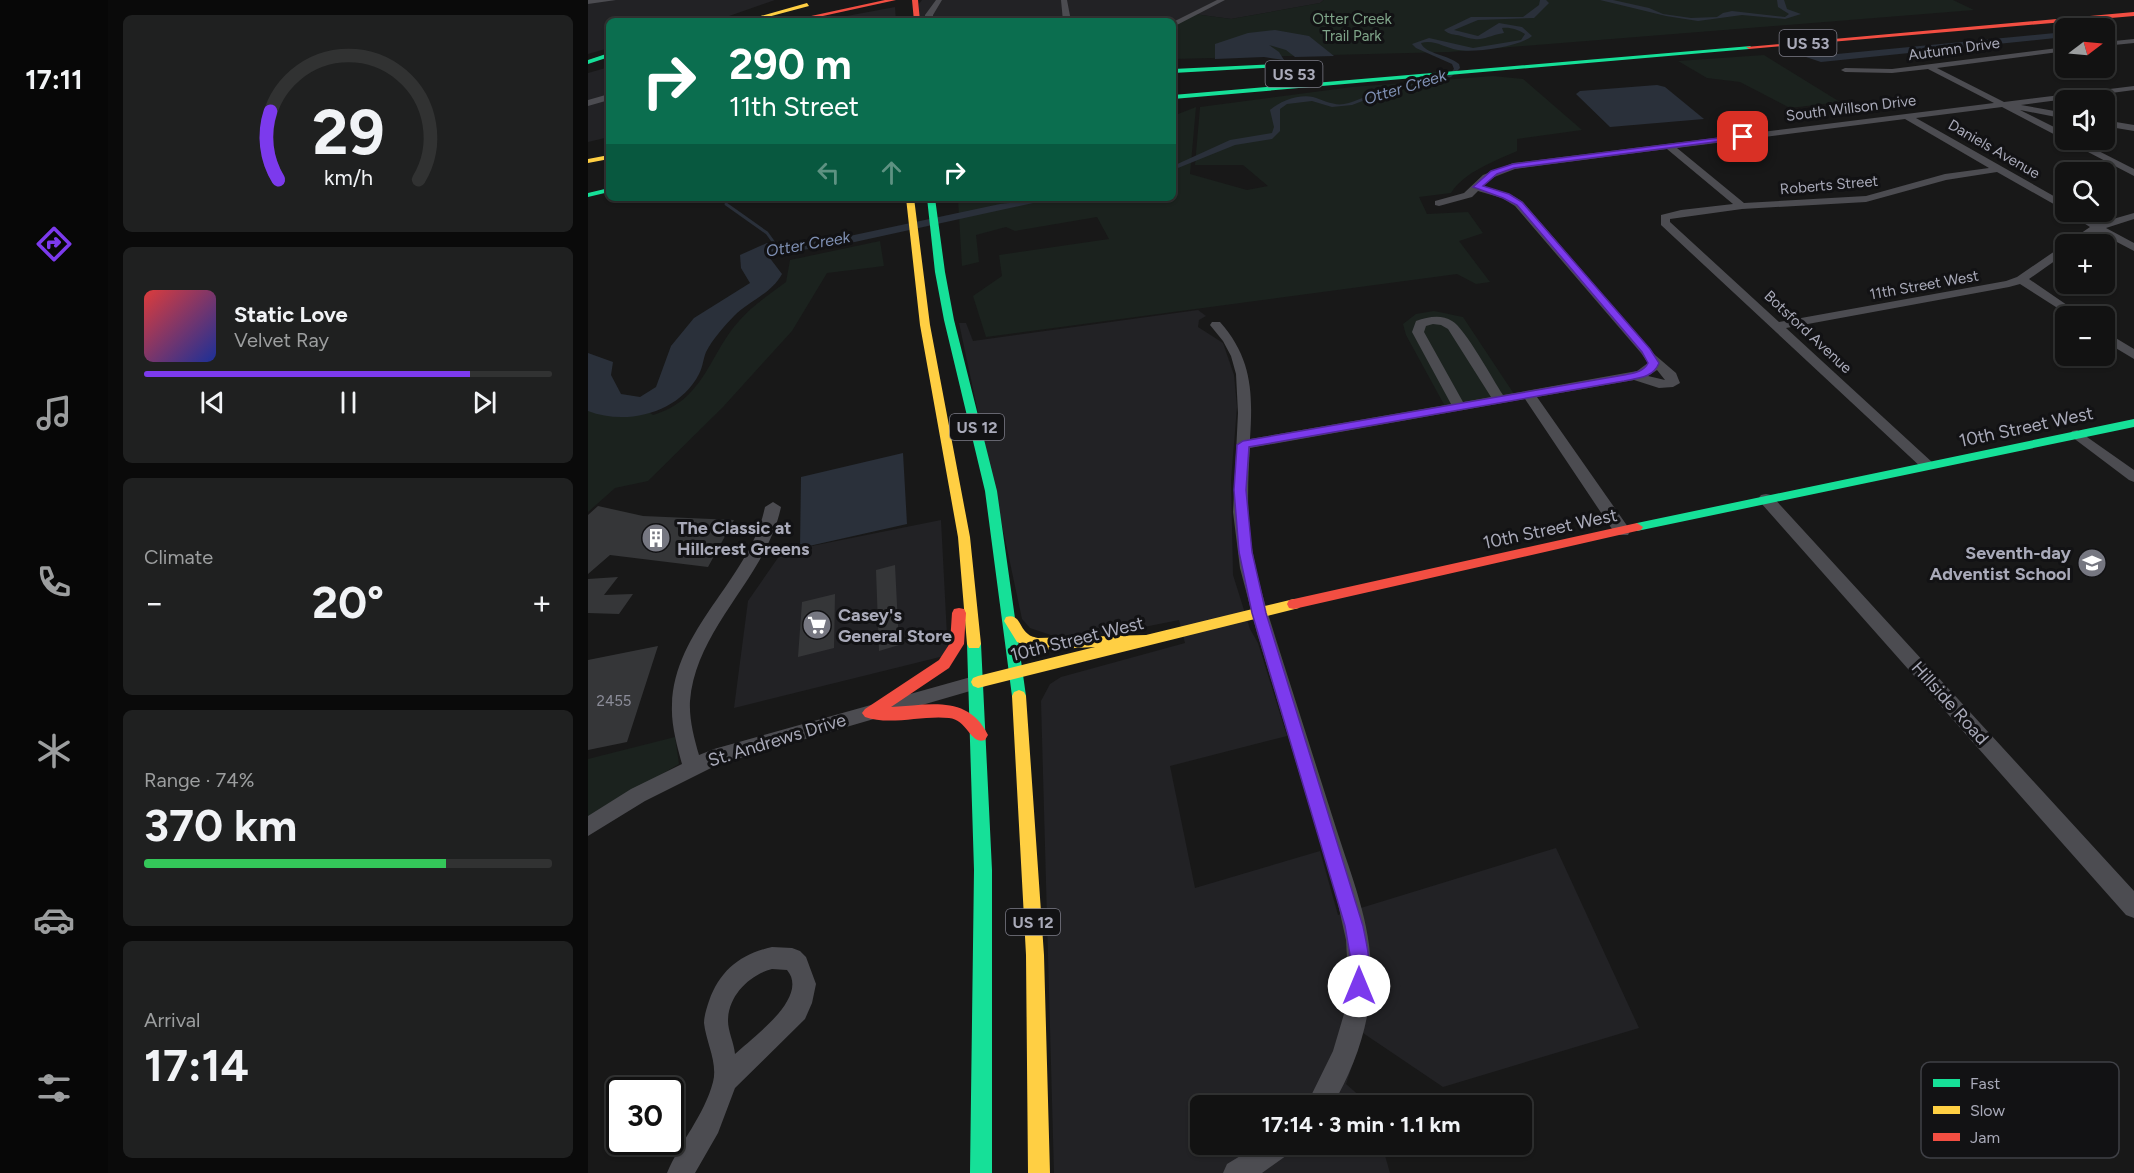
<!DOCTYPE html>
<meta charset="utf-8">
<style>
:root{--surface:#121212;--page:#1f2020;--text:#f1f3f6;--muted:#9c9e9f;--line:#313232;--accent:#7c3aed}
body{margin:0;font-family:Figtree,sans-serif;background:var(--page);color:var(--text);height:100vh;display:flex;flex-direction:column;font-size:22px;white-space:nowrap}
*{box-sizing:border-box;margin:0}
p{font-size:20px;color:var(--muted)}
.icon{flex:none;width:33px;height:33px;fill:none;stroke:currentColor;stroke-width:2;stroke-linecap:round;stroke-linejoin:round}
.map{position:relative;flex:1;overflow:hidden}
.details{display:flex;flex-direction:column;gap:15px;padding:15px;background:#0a0a0a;width:480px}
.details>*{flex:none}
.guide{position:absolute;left:18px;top:18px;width:570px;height:183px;border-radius:9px;box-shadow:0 2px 4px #0004,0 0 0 2px var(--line);background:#0b6e4f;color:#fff;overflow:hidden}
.needle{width:39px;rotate:74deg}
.controls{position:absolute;left:1467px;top:18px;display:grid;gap:12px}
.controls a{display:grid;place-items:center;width:60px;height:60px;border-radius:9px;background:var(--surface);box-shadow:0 2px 4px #0004,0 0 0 2px var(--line);font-size:30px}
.speed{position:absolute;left:18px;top:1077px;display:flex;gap:12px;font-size:30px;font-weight:700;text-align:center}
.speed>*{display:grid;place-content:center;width:78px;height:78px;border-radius:50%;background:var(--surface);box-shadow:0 2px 4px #0004,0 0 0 2px var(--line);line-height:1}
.speed .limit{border:3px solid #111;border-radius:9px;background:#fff;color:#111}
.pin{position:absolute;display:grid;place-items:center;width:51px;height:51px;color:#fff;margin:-26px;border-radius:12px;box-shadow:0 3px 9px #0006}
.me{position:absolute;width:66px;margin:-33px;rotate:0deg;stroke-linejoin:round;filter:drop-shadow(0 0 4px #0008)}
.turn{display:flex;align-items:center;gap:21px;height:126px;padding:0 24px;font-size:27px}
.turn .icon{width:78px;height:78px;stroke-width:2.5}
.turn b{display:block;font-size:42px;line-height:51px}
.lanes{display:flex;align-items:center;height:57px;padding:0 24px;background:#0003;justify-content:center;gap:30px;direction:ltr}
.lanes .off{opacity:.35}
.big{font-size:45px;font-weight:700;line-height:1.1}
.details .tile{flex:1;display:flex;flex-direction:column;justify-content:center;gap:9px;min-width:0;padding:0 21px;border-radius:9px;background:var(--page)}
.details .dial{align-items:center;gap:0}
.dial svg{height:156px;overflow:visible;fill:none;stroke:var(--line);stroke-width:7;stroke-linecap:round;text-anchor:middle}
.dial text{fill:var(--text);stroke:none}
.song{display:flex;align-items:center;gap:18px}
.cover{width:72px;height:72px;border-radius:9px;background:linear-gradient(135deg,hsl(0 70% 55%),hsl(230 70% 35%))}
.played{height:6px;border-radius:3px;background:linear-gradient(90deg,var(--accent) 80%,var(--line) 80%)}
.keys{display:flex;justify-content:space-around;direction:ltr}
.heat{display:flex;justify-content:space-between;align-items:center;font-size:33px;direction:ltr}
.charge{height:9px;border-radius:4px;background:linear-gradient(90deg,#34c759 74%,var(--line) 0)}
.trip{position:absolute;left:602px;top:1095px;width:342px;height:60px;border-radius:9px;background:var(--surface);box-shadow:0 2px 4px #0004,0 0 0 2px var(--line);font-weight:700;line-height:60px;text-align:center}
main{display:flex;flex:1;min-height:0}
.tab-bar{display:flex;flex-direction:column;width:108px;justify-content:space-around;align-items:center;background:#070707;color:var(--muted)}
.tab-bar .icon{width:42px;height:42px}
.tab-bar .on{color:var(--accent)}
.tab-bar b{font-size:27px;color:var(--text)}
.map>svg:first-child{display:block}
</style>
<main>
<nav class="tab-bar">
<b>17:11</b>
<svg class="icon on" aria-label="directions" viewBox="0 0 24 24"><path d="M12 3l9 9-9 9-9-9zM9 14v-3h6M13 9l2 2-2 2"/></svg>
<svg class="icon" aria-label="music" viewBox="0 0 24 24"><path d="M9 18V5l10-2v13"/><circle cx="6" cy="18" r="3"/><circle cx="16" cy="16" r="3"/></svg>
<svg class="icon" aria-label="phone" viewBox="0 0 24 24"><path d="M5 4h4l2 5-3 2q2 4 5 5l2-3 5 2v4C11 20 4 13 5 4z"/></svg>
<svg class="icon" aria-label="climate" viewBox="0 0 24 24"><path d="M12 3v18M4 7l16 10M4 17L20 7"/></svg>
<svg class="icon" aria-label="car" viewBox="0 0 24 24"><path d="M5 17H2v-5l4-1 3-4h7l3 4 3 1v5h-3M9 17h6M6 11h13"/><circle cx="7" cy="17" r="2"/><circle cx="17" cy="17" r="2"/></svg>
<svg class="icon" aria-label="filters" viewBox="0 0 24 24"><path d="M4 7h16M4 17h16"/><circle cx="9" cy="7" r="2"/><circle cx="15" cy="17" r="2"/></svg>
</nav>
<section class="details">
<div class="tile dial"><svg viewBox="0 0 100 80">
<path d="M14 69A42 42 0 1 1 86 69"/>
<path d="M14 69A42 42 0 0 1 10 34" stroke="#7c3aed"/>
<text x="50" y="56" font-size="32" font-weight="700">29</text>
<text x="50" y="72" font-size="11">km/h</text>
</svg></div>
<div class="tile">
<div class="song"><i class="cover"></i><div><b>Static Love</b><p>Velvet Ray</p></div></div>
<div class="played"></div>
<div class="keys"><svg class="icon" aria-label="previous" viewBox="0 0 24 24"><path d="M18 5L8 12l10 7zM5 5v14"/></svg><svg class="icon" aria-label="pause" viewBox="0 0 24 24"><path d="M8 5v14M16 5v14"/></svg><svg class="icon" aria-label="next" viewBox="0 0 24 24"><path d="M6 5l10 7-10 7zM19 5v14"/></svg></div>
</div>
<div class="tile"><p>Climate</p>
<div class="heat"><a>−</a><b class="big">20°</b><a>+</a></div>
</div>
<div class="tile"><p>Range · 74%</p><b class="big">370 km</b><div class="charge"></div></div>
<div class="tile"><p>Arrival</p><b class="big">17:14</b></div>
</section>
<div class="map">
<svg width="1546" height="1173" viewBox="0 0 1546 1173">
<rect width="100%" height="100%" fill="#181818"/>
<!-- built -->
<path fill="#222225" d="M0,0H187L127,21H21V48L0,54Z
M334,0H736L732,3L643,19L606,14L585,25V21H329L331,4Z
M307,7L308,21H232Z
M21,67V137L0,142V73Z
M610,310L618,316L611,320L610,327L635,343L646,375L649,407L643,480L645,575L662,629L670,643L699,736L582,766L607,888L732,851L750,915L968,848L1051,1028L855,1087L775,1033L758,1084L782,1105L612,1106V1144L794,1145L802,1173H466L453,701L462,684L473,677L597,643L591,620L536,631L472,638L442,628L434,619L371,323H378L385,341Z
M353,520L360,655L146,708L160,601L194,552Z"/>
<!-- green -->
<path fill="#1b221e" d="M736,0H1365L1386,10L861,52L585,59V25L606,14L643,19L732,3Z
M1176,55L1252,102L1202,108L1152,82L1119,78L1090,61Z
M905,76L935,79L994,130L929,139V151C907,161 876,172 863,193L831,197L839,214L880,212L895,233L871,241L902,282L888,284L869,274L398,337L385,296L414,276L411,255L521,239L509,217L427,231L418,227L388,235L391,262L374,266L370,198H585V116L608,107L602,174L659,190L680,186L655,165H607L612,107L764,87Z
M292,241L296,266L239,273L204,331L135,407L60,481L27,488L0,512V366L7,387L50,405L65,415C117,400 121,354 151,321C165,305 182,294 198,282L202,260Z
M846,311L875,317L928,397L859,410L818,335L815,324L828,314Z
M87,737L91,764L0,818V759Z"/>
<!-- water -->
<path fill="#2a303a" d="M952,0H958L961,3L946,18L890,20L866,30L890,36L911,23L934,27L944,36C931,47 887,53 870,50C857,48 846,39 833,43C837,54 861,55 871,64L872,68L863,77L806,89L764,105L744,107L724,101L699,104L692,109V131L684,139L647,145L585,170V166L642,140L684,133L686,127L682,110C692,101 711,94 725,97C735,100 746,106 756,104C769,102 780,94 791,91C809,85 856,83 866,69L864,64L828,48L824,44L841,38L885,48L933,40L937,34C931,30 922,27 914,28L916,33C894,37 896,43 873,36C866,34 861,35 856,30L883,17H935L951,5Z
M1012,0H1025L1061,8L1075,14L1103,18L1129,17L1135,13L1144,11L1197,17L1201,14L1190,7L1189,0H1196L1199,9L1213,14L1197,19L1154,15L1110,21L1078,16Z
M687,30L721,36L746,56L707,57L698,50L681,45L691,52L696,60L676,57L627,59V44L660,33Z
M1477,32V37L1233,62L1218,57Z
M1069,85L1077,87L1116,119L1022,127L988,94L992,91Z
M442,198H468L253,245L197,252L181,257L194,274C183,294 161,301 146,316C137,325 124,340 118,352C115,359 115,367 111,374C91,413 39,426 0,411V353L25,362L23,375L33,394L52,397L68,387L83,346L106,318L162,283L153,268L152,255L179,243L238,241L412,204L431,202Z
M315,453L319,524L212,548L213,477Z"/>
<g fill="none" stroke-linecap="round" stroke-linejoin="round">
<!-- stream -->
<path stroke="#2a303a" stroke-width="3" d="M138,204L179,233L189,247"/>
</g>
<!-- building -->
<path fill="#353638" d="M10,506L55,516L146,520L120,567L22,555L0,574V515Z
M307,565L311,645L291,651L288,570Z
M30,577L16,595L45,594L31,614L0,613V579Z
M247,594L246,648L210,657L214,602Z
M70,646L39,742L0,750V660Z"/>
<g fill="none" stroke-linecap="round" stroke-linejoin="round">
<!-- street -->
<path fill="#4c4c51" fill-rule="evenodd" d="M0,0H28L0,4Z
M348,0H354L345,15V21H337V15Z
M473,0H479L483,21H475Z
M629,0H637L585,27V22Z
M274,17L277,21H260L261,19Z
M1546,39V43L1516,46V42Z
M1478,47V51L1349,68L1416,102L1546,86V90L1433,105L1478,113V119L1432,110L1478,133V140H1489L1546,169V176L1414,107L1328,118L1478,203V211L1409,172L1358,180L1278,202L1154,209L1082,219V222L1191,322L1418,281L1429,277L1502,227L1478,212H1490L1511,223L1546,213V219L1518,228L1546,243V251L1510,232L1489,244H1478V253L1441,279L1495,316H1482L1432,284L1421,287L1198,328L1345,463L1347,466L1345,469H1335L1073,225V215L1093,210L1145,204L1079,149L927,169L901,179L895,186L922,194L935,202L1067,355L1088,373L1092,383L1085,387L1071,388L1046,380L949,397L1040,527L1042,531L1040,535H1028L937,399L662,448C660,477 659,506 662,535C668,581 684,626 698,671C715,724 732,778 749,831C764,878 784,926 783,976C783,1022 767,1067 744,1106H718L745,1051L756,1014L760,975L758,940L748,895L669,633L652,568L645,512L650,413L648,374L643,356L635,341L622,325L624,322H632C664,358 665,393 662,439L863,404L824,332L828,321C840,317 853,314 864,321C877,328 905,380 915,395L1049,371L1060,363L1053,353L927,206L914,198L890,191L884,197L851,206L847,205V201L876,193L895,175L925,163L1406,103L1340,69L1304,73L1257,72L1253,70L1257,68L1304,69ZM1317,119L1401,168L1357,174L1278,196L1156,203L1089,148ZM845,324L853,325L860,329L903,397L875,402L836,332L838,326ZM1069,370L1077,380L1060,376Z
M21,94V100L0,106V100Z
M1516,120L1546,125V131L1516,126Z
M1516,331L1546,349V359L1516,341Z
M1489,430L1546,470V482L1541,480L1484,437L1482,434L1484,431Z
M1178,494L1183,495L1546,891V918L1538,915L1173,503L1170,499L1173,495Z
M185,502L193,507C178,578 108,627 102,701C101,719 106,738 111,755L126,749L390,675L396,677L399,682L396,687L131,764L57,801L0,836V816L43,789L94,764C89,745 83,725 84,705C86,628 162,579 177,507Z
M184,947L204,948L212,951L218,957L228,984L224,1003L217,1019L147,1088L130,1133L107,1173H79C92,1142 116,1116 125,1082C130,1063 118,1042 116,1023C116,1016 119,1007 121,1001C132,970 153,954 184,947ZM184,969L199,970C222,997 165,1037 147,1054C146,1043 140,1031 140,1021C140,996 161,975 184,969Z
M672,1144H706L702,1153L674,1173H635L639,1164Z"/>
<!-- fast -->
<path fill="#16e098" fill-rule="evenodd" d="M1163,46L1161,49L585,99V95Z
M21,53V57L0,64V60Z
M713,63L711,66L585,73V69Z
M21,188V192L0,197V193Z
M339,198H347L357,272L366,320L409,491L438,696L436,700L431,702L426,700L424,696L397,491L356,320L347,272Z
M1546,419V427L1049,531L1043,527L1049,523Z
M386,638L391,640L393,644L404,870V1173H382L386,870L379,644L381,640Z"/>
<!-- slow -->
<path fill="#ffcf43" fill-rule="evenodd" d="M219,3L221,6L165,21H155Z
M21,155V159L0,163V159Z
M318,198H326L342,325L382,537L393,644L391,648H381L379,644L370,537L332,325Z
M706,599L711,600L713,604L711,608L390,688L385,686L383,682L385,678L390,676L507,647L449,650L429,642L416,621L418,617C432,613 431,628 440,634C443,637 447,637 450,638L558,635Z
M431,690L436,692L438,696L456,955L462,1173H440L438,955L424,696L426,692Z"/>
<!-- jam -->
<path fill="#f24e42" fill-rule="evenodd" d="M297,0H308L212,21H200Z
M324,0H330L332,21H326Z
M1546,12V16L1161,49L1158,47Z
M1049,523L1055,527L1053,530L706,609L701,608L699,604L701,600L706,599Z
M371,608L376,609L378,613L376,644L361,668L303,707C341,705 380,694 400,735L397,740C382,745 380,720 361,718C334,715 302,726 277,717L274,713L277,709L351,660L362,643L364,613L366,609Z"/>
</g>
<!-- route -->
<path fill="#7c3aed" stroke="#51269a" stroke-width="1.5" d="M1155,135H1157V138L926,168L909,174L895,186L921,194L934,202L1062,349L1071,363C1065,378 1050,378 1036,381L661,447L658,490L664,552L678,613L775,926C779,946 786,973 778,993L771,996L765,993L762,986V955L757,926L664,613L651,552L646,490L649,445L655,441L1036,375C1045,373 1056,372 1060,363L1054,352L929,205L915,198L885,187L903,171L925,164Z"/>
<!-- icons -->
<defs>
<g id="building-disc" transform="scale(1.5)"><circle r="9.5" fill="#767781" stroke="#121214"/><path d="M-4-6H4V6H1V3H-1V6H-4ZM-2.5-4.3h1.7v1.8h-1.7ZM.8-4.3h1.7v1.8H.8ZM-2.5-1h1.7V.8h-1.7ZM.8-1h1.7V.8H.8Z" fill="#fff"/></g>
<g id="school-disc" transform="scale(1.5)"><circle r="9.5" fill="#767781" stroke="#121214"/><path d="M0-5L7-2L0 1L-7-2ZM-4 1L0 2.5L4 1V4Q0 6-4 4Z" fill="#fff"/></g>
<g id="supermarket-disc" transform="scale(1.5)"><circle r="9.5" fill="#767781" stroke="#121214"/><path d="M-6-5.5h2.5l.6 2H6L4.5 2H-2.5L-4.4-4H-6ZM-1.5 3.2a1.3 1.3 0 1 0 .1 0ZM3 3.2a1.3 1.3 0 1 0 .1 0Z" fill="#fff"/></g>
</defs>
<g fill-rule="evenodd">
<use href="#building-disc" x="68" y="538"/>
<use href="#school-disc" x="1504" y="563"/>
<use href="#supermarket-disc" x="229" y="625"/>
</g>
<g text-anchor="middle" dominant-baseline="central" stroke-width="6" stroke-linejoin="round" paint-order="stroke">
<!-- far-park labels -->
<g font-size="15" fill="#7fa489" stroke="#121214">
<text x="764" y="19">Otter Creek<tspan x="764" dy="17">Trail Park</tspan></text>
</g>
<!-- far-street labels -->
<g font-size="15" fill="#a9aab9" stroke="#121214">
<text transform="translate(1366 49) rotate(-8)">Autumn Drive</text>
<text transform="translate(1263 108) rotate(-7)">South Willson Drive</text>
<text transform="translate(1406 149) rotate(30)">Daniels Avenue</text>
<text transform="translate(1241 185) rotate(-5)">Roberts Street</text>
<text transform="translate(1336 285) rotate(-10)">11th Street West</text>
<text transform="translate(1220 332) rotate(43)">Botsford Avenue</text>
</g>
<!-- number labels -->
<g font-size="15" fill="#8c8d99">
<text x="26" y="701">2455</text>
</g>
<!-- shield labels -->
<g fill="#121214" stroke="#7c7c88" stroke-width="1.5">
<rect x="1191.5" y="30" width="57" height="26" rx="4.5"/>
<rect x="677.5" y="61" width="57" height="26" rx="4.5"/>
<rect x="362" y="414" width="54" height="26" rx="4.5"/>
<rect x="418" y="909" width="54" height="26" rx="4.5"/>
</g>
<g font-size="16" font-weight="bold" fill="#a9aab9">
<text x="1220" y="43">US 53</text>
<text x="706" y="74">US 53</text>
<text x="389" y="427">US 12</text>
<text x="445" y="922">US 12</text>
</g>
<!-- far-water labels -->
<g font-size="16" font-style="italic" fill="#7f90b4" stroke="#121214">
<text transform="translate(817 87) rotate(-17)">Otter Creek</text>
<text transform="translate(220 244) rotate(-10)">Otter Creek</text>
</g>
<!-- street labels -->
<g font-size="18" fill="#a9aab9" stroke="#121214">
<text transform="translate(1438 427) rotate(-12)">10th Street West</text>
<text transform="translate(962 529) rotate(-12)">10th Street West</text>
<text transform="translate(489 639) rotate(-14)">10th Street West</text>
<text transform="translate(1362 703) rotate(48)">Hillside Road</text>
<text transform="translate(189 740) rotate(-17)">St. Andrews Drive</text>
</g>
<!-- poi labels -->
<g font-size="18" font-weight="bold" fill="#a9aab9" stroke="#121214" text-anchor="start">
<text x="89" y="528">The Classic at<tspan x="89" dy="21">Hillcrest Greens</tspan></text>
<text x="1483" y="553" text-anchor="end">Seventh-day<tspan x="1483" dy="21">Adventist School</tspan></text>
<text x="250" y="615">Casey's<tspan x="250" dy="21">General Store</tspan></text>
</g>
</g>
<!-- legend -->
<rect x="1333" y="1062" width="198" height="96" rx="9" fill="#121214" stroke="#3f4046" stroke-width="1.5"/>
<rect x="1345" y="1079" width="27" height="8" fill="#16e098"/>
<rect x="1345" y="1106" width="27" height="8" fill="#ffcf43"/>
<rect x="1345" y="1133" width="27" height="8" fill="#f24e42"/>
<g font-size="16" fill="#a9aab9">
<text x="1382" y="1089">Fast</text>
<text x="1382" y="1116">Slow</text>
<text x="1382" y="1143">Jam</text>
</g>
</svg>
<div class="controls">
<a><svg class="needle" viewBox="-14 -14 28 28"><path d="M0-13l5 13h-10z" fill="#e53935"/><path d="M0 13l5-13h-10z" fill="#9c9e9f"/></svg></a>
<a><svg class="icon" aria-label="sound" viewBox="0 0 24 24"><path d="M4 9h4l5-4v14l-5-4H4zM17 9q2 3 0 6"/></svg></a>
<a><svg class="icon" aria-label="search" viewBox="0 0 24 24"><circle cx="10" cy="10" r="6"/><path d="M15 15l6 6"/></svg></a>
<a>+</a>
<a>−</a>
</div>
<div class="speed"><div class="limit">30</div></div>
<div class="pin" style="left:1155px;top:137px;background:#d93025"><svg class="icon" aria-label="arrive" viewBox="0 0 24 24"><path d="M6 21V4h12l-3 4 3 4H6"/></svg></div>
<svg class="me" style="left:771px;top:986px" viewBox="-20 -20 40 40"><circle r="19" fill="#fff"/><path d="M0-13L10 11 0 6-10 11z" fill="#7c3aed"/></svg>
<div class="trip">17:14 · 3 min · 1.1 km</div>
<div class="guide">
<div class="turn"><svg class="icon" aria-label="right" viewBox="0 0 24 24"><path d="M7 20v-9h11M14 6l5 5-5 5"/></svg><div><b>290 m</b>11th Street</div></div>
<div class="lanes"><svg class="icon off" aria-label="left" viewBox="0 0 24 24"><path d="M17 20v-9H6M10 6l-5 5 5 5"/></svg><svg class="icon off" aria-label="ahead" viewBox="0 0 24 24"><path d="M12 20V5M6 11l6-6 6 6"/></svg><svg class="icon" aria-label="right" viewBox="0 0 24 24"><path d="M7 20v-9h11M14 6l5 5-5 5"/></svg></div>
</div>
</div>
</main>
